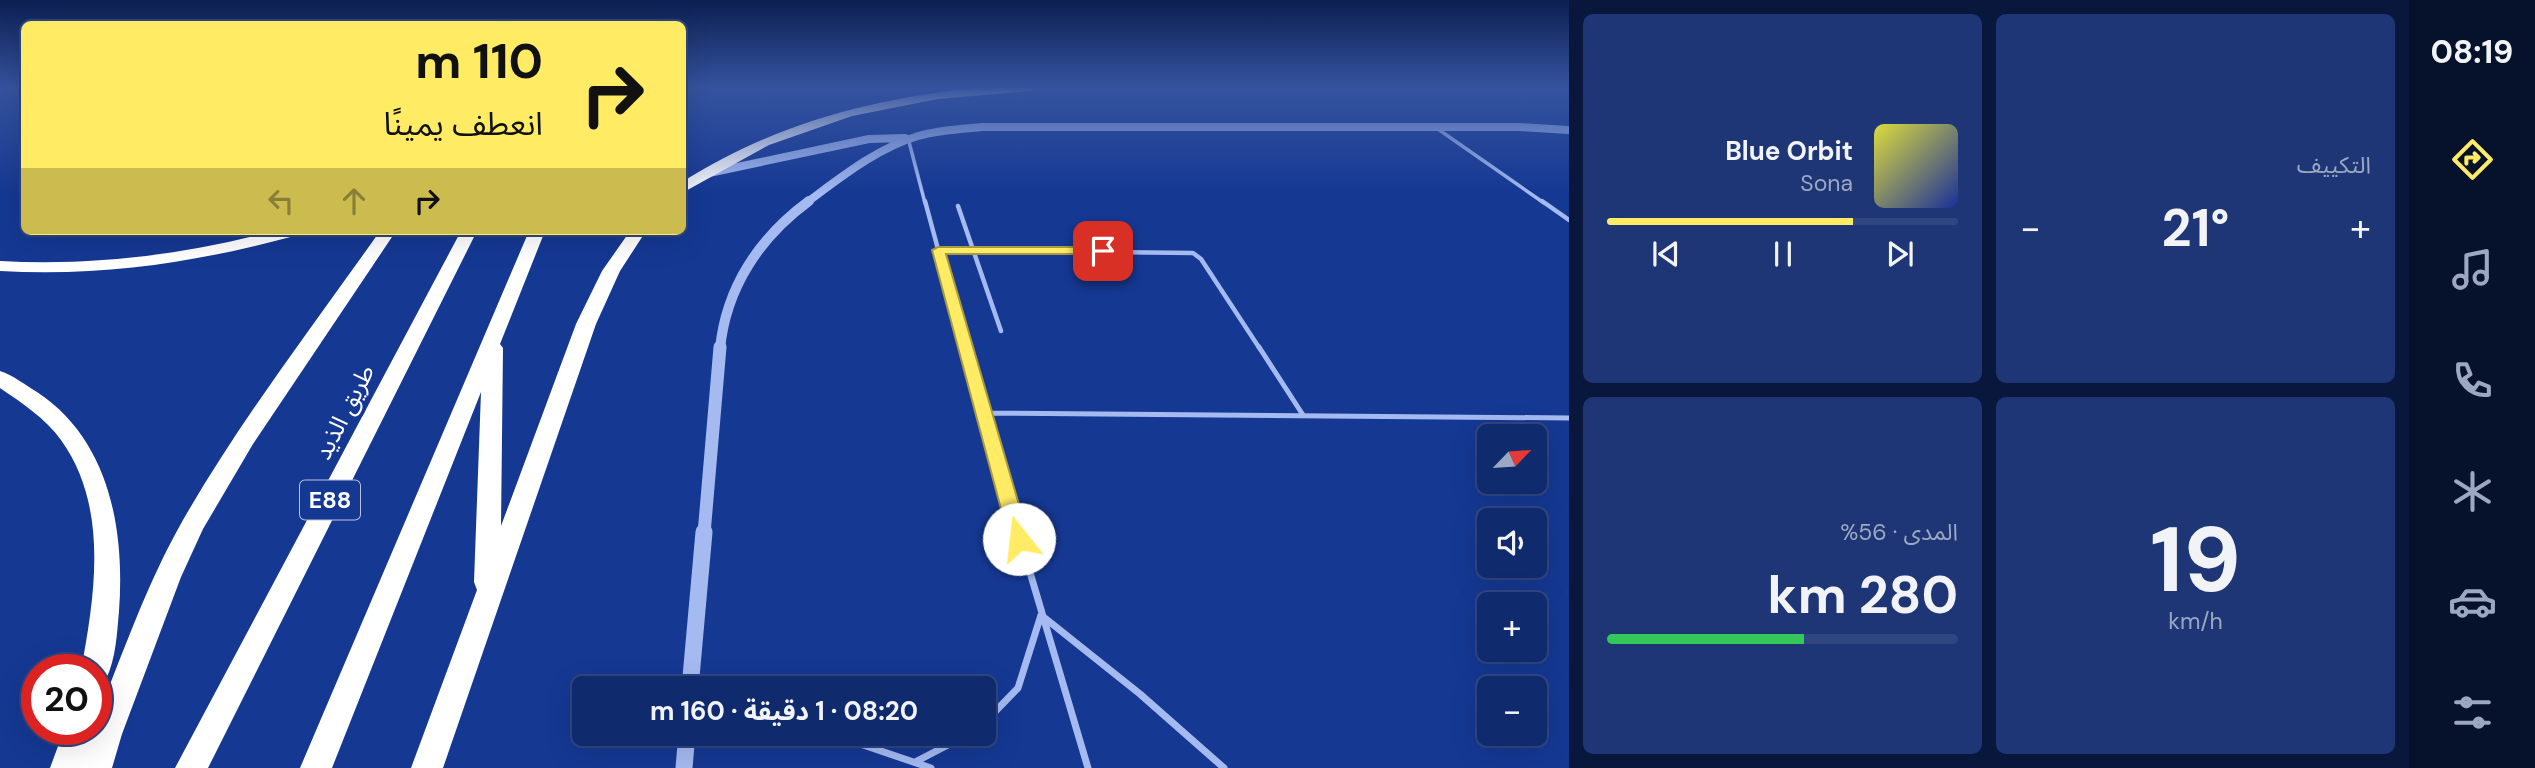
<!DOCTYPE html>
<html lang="ar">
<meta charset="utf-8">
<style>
:root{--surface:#102a6e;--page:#1e3676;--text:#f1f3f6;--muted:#9ca7c2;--line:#304681;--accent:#ffeb64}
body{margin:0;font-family:"DM Sans","Noto Sans Arabic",sans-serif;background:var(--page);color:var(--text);direction:rtl;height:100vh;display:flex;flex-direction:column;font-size:26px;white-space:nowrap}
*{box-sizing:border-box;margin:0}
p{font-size:23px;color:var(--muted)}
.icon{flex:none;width:38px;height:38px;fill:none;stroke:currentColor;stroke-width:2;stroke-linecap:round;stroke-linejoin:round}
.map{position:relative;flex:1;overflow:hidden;direction:ltr}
.drawer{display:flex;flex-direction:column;gap:14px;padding:14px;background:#09173c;width:840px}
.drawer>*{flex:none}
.top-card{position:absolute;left:21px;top:21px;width:665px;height:214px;border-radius:10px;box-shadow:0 7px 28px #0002,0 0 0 2px var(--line);direction:rtl;background:#ffeb64;color:#111;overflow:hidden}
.needle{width:46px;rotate:65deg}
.buttons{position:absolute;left:1477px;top:424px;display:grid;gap:14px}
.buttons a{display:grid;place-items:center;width:70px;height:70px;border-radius:10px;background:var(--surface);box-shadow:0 7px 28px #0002,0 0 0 2px var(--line);font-size:35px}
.speed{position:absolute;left:21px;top:654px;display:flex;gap:14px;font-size:35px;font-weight:700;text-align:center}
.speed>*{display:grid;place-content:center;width:91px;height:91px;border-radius:50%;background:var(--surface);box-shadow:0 7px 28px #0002,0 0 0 2px var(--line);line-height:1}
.speed .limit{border:10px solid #d22;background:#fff;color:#111}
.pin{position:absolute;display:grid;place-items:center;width:60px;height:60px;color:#fff;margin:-30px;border-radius:14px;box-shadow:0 4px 10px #0006}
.me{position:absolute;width:77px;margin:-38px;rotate:344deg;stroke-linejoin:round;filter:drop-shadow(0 0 5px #0008)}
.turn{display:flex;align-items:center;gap:24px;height:147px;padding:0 28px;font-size:32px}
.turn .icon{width:91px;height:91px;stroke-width:2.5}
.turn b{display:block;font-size:49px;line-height:60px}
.lanes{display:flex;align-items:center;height:66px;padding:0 28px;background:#0003;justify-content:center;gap:35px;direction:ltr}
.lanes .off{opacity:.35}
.big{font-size:52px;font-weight:700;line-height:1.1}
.drawer .widget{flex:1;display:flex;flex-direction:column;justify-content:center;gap:10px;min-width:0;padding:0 24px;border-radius:10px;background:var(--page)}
.drawer .dial{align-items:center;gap:0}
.dial b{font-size:91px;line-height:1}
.song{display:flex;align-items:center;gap:21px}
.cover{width:84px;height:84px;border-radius:10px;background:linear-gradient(135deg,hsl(60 70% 55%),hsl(230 70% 35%))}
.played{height:7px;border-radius:4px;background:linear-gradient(90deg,var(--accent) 70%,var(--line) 70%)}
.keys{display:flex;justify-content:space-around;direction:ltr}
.heat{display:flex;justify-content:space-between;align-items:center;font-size:38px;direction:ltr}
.charge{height:10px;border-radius:5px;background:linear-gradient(90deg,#34c759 56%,var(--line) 0)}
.drawer .tiles{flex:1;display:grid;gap:14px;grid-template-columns:repeat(2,1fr)}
.trip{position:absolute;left:572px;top:676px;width:424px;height:70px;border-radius:10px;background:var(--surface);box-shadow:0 7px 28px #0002,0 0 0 2px var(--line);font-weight:700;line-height:70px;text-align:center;direction:rtl}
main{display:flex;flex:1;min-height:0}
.tab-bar{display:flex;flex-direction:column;width:126px;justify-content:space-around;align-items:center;background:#06112c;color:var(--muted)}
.tab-bar .icon{width:49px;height:49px}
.tab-bar .active{color:var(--accent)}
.tab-bar b{font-size:32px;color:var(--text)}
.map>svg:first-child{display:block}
</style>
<main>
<nav class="tab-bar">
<b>08:19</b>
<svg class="icon active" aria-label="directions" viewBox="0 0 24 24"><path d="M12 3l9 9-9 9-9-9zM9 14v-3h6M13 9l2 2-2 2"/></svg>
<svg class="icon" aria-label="music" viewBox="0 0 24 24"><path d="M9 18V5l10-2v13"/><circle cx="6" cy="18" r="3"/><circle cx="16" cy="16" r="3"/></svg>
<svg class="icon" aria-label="phone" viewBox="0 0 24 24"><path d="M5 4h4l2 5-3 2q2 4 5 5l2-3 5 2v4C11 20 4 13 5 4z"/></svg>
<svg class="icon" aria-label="climate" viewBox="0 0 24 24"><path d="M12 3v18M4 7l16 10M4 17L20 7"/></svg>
<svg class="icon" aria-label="car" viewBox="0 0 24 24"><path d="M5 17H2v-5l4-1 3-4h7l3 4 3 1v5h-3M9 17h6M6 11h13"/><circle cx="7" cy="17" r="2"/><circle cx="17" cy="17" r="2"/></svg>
<svg class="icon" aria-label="filters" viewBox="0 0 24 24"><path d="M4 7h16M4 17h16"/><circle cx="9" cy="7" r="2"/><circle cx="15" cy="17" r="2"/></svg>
</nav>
<section class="drawer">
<div class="tiles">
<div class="widget"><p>التكييف</p>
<div class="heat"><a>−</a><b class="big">21°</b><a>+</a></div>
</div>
<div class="widget">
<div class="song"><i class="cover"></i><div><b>Blue Orbit</b><p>Sona</p></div></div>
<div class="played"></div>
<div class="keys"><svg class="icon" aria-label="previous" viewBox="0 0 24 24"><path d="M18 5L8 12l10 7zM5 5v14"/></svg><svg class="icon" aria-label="pause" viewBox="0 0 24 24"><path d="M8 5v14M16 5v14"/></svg><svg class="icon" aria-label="next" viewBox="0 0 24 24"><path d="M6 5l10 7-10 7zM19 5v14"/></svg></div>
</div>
<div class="widget dial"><b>19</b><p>km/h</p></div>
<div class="widget"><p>المدى · 56%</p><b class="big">280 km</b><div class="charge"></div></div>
</div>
</section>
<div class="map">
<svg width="1569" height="768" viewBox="0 0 1569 768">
<rect width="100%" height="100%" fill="#153893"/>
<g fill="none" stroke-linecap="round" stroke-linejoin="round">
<!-- service-far3 -->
<path stroke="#a4baf1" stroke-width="3.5" d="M1435,127L1544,203
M908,138L925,203"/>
<!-- service-far2 -->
<path stroke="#a4baf1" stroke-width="4.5" d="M925,201L965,349
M1542,201L1569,220
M958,206L1001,331
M938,250L1193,253L1201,259L1260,349"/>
<!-- service-far1 -->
<path stroke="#a4baf1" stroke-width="5" d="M964,347L1018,534
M1259,347L1303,415
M982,413L1569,418"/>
<!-- service -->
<path stroke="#a4baf1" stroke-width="7" d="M1018,532L1088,768
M984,723L1018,688L1041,615L1140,694L1224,768
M828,733L931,768
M915,762L971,733"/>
<!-- tertiary-far3 -->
<path stroke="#a4baf1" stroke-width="8" d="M709,173L869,139L905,138
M806,203C840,178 877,148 918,136C938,130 960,129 982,127H1519L1569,130"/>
<!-- tertiary-far2 -->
<path stroke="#a4baf1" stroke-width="10" d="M720,349C726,287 760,237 809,201"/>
<!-- tertiary-far1 -->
<path stroke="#a4baf1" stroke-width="13" d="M704,534L720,347"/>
<!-- tertiary -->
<path stroke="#a4baf1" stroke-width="17" d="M690,688L704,532
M684,768L687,733"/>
<!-- motorway -->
<path fill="#fff" fill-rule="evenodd" d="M982,87H1037L1031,91L938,99L852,116L769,145L682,193V182C778,122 871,99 982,87Z
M273,231H300L298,235C199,262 103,277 0,271V261C93,266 183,255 273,231Z
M380,231H396L253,444L203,529L181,577L122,734L112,768H50L64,730H96V720C123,653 147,583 183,520C241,419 313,326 380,231Z
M461,231H477L208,768H175Z
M529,231H545L500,344L503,348L501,526L576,324L602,271L630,231H646L620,271L596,324L443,768H411L477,590L474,582L481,392L332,768H300Z
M0,371C13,375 25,385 37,392C110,440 125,531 119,611C117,633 116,659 106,679L96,683V670H81C95,595 109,507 61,440C45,418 22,403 0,388Z"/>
</g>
<!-- sky -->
<linearGradient id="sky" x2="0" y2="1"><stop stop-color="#0c1f51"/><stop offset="0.45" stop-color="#35539e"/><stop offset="1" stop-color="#35539e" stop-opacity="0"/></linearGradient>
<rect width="1569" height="194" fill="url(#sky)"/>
<!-- route -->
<path fill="#ffeb64" stroke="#a69941" stroke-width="2" d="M938,247H1103L1110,251L1103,254H946L1029,539L1026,544L1019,547L1012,544L1009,539L932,250Z"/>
<g text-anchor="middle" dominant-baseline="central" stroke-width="7" stroke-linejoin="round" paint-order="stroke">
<!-- shield labels -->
<rect fill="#153893" stroke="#b9c3df" stroke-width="2" x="300" y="480.5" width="60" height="39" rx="5"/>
<g font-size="23" font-weight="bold" fill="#fff">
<text x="330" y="500">E88</text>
</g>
<!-- street labels -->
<g font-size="24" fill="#fff" stroke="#153893">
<text transform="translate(344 412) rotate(-63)">طريق الذيد</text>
</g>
</g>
</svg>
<div class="buttons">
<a><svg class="needle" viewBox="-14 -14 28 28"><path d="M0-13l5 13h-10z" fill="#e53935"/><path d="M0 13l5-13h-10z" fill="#9ca7c2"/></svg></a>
<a><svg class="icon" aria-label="sound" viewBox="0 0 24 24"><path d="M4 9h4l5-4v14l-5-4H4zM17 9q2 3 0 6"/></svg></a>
<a>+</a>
<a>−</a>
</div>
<div class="speed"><div class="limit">20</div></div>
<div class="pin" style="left:1103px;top:251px;background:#d93025"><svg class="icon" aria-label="arrive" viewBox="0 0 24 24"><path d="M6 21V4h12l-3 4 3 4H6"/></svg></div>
<svg class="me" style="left:1019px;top:539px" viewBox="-20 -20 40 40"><circle r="19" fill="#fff"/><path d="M0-13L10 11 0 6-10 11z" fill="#ffeb64"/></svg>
<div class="trip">08:20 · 1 دقيقة · 160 m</div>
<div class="top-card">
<div class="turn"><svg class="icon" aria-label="right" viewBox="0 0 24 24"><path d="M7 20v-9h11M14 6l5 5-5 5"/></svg><div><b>110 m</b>انعطف يمينًا</div></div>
<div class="lanes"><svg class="icon off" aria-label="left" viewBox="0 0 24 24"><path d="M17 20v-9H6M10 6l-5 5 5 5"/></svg><svg class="icon off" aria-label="ahead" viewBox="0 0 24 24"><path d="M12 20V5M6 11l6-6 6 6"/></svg><svg class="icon" aria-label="right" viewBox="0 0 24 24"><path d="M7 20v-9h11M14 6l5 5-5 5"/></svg></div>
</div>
</div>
</main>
